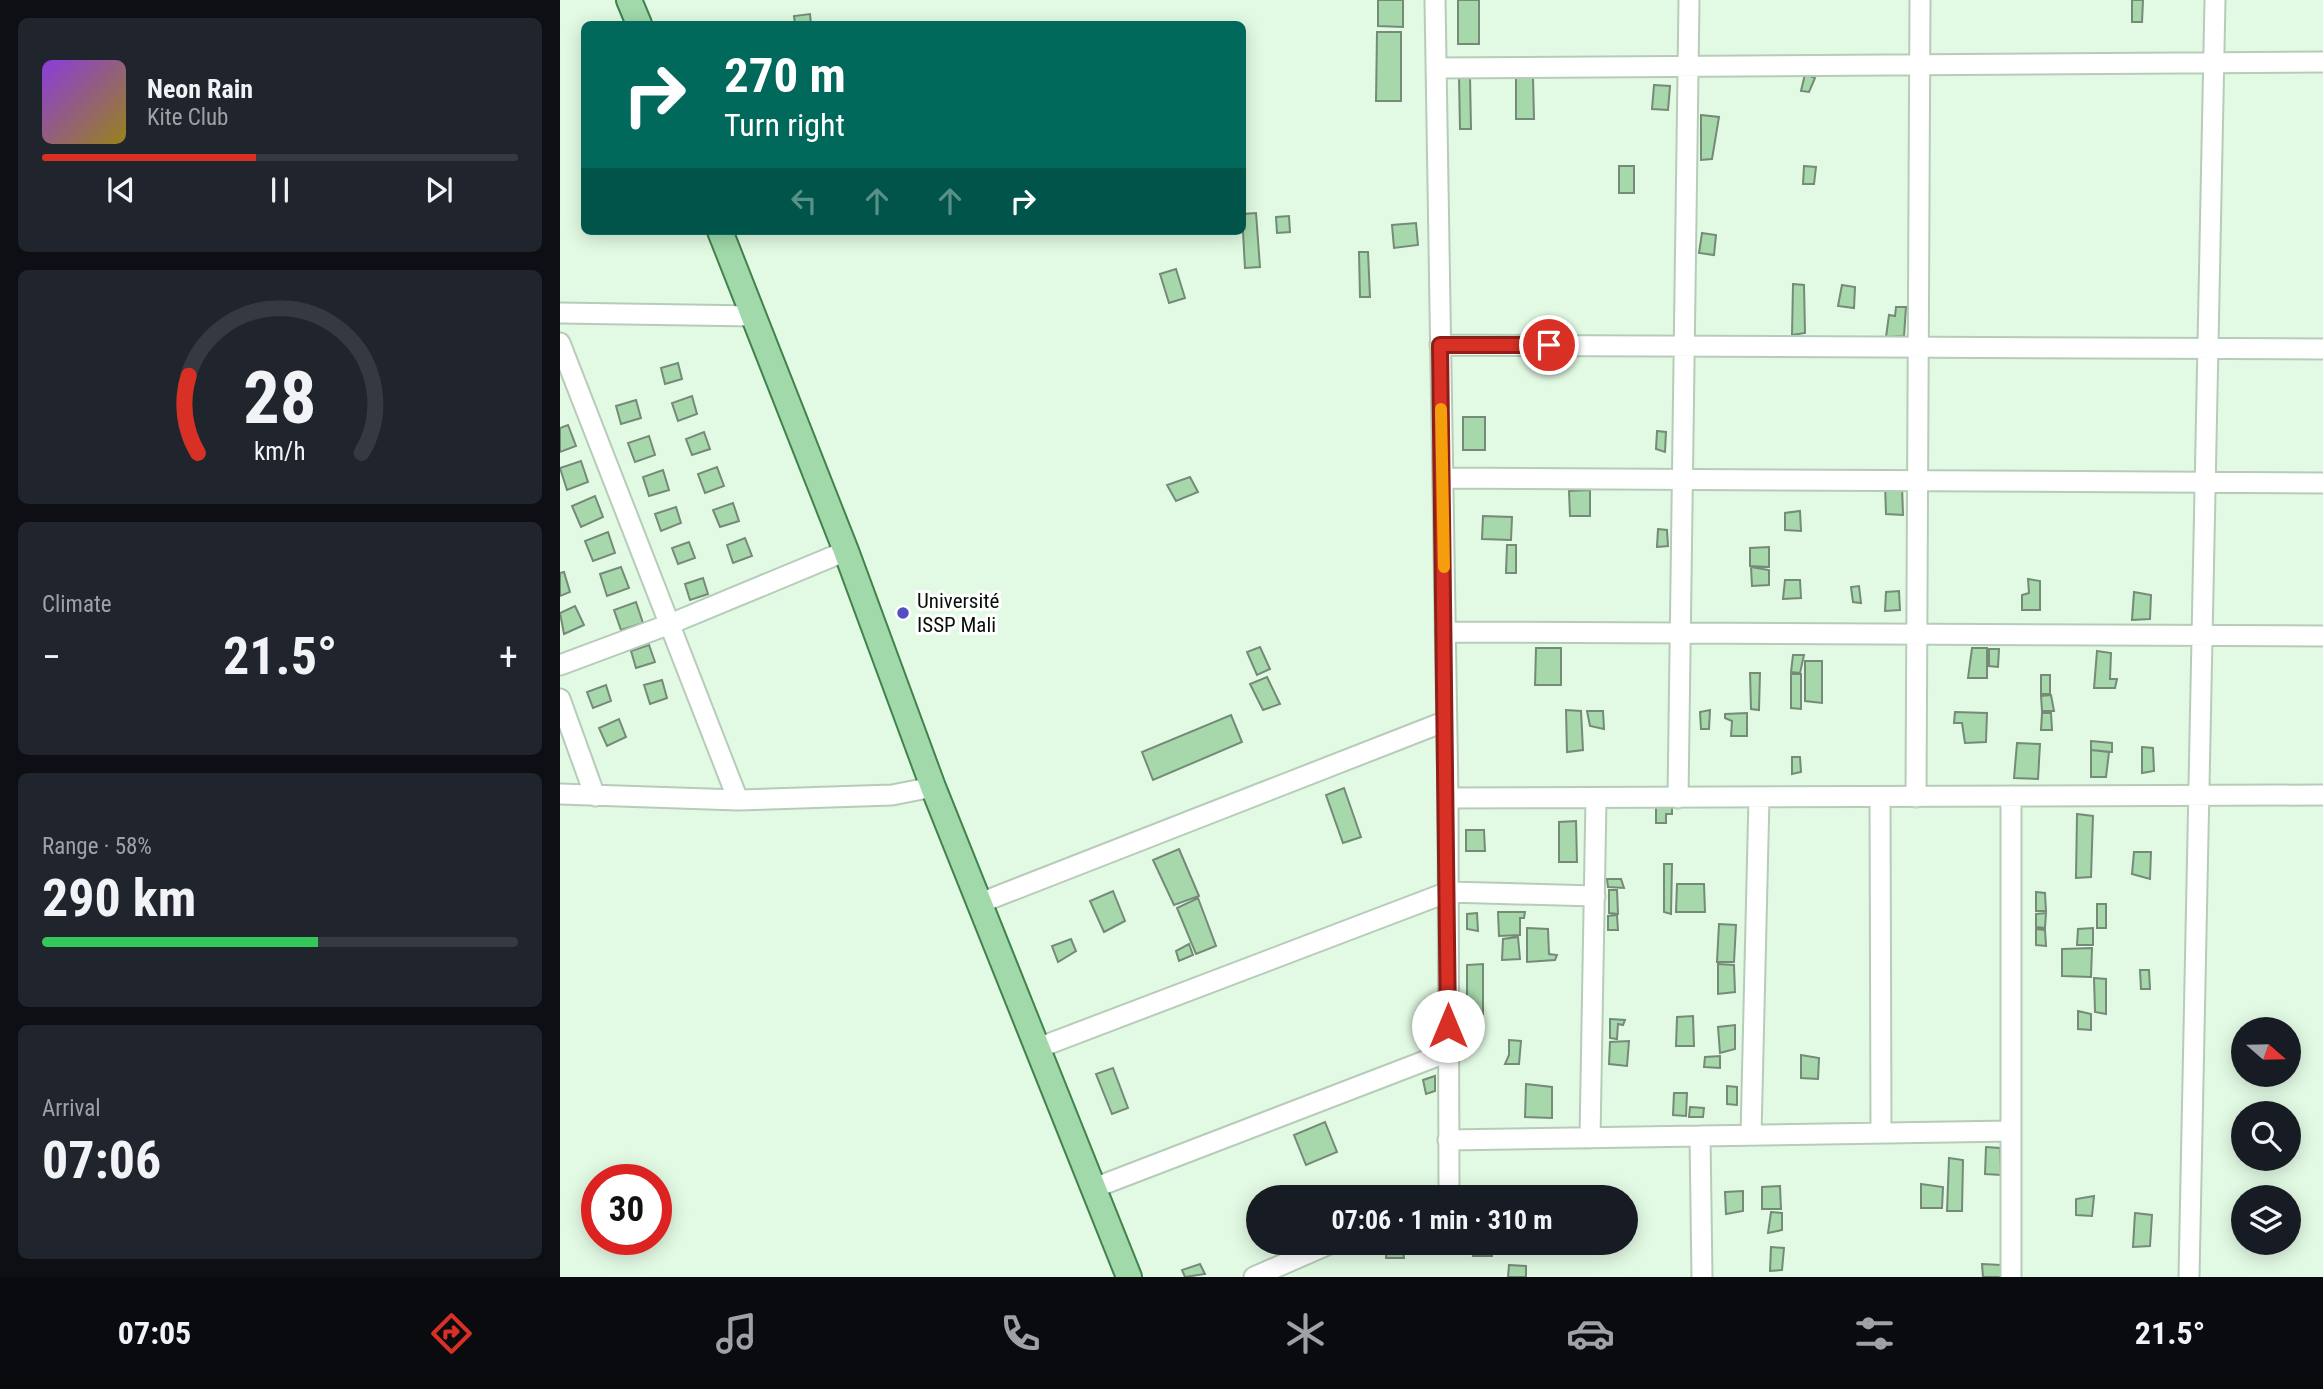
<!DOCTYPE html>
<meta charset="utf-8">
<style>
:root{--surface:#171b24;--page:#20242c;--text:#f1f3f6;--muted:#9ea1a6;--line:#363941;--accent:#d93025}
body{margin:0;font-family:"Roboto Condensed",sans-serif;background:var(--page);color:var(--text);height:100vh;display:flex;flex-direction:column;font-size:26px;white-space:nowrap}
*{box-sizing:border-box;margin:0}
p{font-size:23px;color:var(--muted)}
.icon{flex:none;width:38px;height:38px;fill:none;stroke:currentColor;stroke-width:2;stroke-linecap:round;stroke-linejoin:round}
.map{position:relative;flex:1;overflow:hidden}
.drawer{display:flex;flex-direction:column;gap:18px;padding:18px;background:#0d0f14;width:560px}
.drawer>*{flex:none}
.guide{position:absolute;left:21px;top:21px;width:665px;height:214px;border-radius:10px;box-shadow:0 4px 18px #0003;background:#00695c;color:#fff;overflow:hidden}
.needle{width:46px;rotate:110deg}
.buttons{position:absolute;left:1671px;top:1017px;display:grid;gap:14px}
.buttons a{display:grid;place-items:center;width:70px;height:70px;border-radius:50%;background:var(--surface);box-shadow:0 4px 18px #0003;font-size:35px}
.speed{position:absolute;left:21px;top:1164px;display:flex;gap:14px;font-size:35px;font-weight:700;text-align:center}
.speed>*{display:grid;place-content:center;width:91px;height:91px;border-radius:50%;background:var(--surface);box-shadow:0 4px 18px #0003;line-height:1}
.speed .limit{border:10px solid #d22;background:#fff;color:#111}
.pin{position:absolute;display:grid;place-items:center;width:60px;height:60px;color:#fff;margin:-30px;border:4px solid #fff;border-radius:50%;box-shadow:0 2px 7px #0007}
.me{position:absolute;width:77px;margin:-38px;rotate:0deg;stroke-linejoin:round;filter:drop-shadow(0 0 5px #0008)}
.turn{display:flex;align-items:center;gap:24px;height:147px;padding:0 28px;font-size:32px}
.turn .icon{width:91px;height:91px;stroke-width:2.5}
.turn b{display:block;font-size:49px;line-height:60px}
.lanes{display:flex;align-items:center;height:66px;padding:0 28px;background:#0003;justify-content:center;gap:35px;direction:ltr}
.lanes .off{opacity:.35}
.big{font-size:52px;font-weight:700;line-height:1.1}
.drawer .tile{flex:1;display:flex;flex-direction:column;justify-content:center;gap:10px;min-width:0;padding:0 24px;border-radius:10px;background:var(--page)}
.drawer .dial{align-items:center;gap:0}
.dial svg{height:182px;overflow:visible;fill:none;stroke:var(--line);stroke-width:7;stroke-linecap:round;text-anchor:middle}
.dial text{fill:var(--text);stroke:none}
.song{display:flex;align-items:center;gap:21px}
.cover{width:84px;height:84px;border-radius:10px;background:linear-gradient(135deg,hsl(270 70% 55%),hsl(50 70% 35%))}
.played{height:7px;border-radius:4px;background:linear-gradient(90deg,var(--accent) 45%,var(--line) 45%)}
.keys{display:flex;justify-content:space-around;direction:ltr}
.heat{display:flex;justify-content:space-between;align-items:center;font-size:38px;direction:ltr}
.charge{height:10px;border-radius:5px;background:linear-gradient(90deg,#34c759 58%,var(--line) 0)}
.trip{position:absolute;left:686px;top:1185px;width:392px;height:70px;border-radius:35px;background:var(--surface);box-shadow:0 4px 18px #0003;font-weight:700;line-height:70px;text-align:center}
.tab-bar{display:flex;height:112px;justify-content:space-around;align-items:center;background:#090b0e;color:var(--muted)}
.tab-bar .icon{width:49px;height:49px}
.tab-bar .selected{color:var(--accent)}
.tab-bar b{font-size:32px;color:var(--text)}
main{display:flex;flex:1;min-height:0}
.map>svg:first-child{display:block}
</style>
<main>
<section class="drawer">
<div class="tile">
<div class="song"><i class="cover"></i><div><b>Neon Rain</b><p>Kite Club</p></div></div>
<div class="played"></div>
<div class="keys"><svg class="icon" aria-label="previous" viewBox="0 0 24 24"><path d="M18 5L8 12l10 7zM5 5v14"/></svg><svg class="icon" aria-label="pause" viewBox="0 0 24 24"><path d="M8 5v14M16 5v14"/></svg><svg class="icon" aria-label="next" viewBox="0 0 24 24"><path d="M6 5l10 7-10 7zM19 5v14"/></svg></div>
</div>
<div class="tile dial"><svg viewBox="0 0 100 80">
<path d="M14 69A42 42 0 1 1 86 69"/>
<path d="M14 69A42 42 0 0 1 10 35" stroke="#d93025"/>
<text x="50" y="56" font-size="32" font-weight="700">28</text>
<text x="50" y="72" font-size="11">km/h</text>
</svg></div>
<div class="tile"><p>Climate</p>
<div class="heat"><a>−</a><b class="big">21.5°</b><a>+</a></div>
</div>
<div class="tile"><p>Range · 58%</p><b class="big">290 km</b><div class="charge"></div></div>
<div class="tile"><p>Arrival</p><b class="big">07:06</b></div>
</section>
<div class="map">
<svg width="1763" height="1277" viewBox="0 0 1763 1277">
<rect width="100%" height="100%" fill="#e2fae4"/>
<!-- building -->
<path fill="#a6d8ab" stroke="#758a77" stroke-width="2" d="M818,0H843V27L818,26Z
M898,0H919V44H898Z
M1572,0H1583L1582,22H1572Z
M250,14L251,24H235L234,16Z
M817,32H841V101H816Z
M1245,74L1255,78L1249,92L1241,91Z
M910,76L911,129H900L899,77Z
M956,77H973L974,119H956Z
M1094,85L1110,86L1108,110L1092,109Z
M1141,115L1159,117L1152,159L1141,160Z
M1059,166H1074V193H1059Z
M1244,166L1256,167L1254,184H1243Z
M696,213L700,267L685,268L682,214Z
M729,216L730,232L717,233L716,217Z
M856,223L858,245L834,248L832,225Z
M1142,233L1156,235L1154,255L1139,253Z
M799,252H808L810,297H800Z
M616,269L625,298L609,303L600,274Z
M1233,284L1244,285L1245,333L1232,335Z
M1282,285L1295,287L1294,308L1278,306Z
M1336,307H1346L1344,336L1326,337L1329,315L1335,316Z
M118,363L122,379L105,384L101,368Z
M132,396L137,414L118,421L112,403Z
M76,400L81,418L61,424L56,406Z
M903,417H925V450H903Z
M8,425L16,446L0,452V428Z
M1097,431L1106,432L1105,452L1096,449Z
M144,432L150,449L132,455L126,439Z
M89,436L95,455L75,462L68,443Z
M21,461L28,482L7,490L0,468Z
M157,467L164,486L145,493L138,474Z
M103,470L109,490L89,496L83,477Z
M630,477L638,492L616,501L607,485Z
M1325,484L1342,486L1343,515L1326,514Z
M1030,490V516H1010L1009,491Z
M35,496L43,517L21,527L12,506Z
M173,503L179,521L160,527L153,510Z
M116,507L121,523L101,531L95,514Z
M1240,511L1241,531L1225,530V513Z
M923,516L952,517L951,540L922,539Z
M1098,529L1107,530L1108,546L1097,547Z
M48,532L55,553L33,561L25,541Z
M185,538L192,556L173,563L167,545Z
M129,542L135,558L118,564L112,548Z
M947,545H956V573H946Z
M1209,547V567L1190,566V548Z
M61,567L69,588L47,596L40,574Z
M1191,567L1209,570V585L1192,586Z
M4,572L10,592L0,596V573Z
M143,578L148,594L130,600L125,584Z
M1468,579L1480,581V610H1462V595L1469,593Z
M1225,580H1240L1241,598L1223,599Z
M1299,586L1301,603L1293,602L1291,587Z
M1339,591L1340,610L1325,611L1326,592Z
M1574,592L1591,595L1590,619L1572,620Z
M76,602L83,623L61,630L54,610Z
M15,606L24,625L4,634L0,613Z
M89,645L95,662L76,668L71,651Z
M700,647L710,669L697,675L687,652Z
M976,648H1001V685H975Z
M1412,648H1427V678H1408Z
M1429,649H1439L1438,667L1429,666Z
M1537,651L1551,653L1550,679H1557L1555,688H1534Z
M1233,655H1244L1240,673L1231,672Z
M1245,661H1262V703L1245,701Z
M1190,673H1200L1199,710L1191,709Z
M1231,674H1241V709L1231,708Z
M1481,675H1490V694H1481Z
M707,677L720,704L703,710L690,684Z
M102,680L107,698L90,704L84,685Z
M46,685L51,701L33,708L27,692Z
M1491,695L1494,711H1482L1481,696Z
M1006,710L1021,711L1023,750L1007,752Z
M1150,710L1149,729H1141L1140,712Z
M1027,711H1043L1044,729L1030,726Z
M1395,712L1427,713L1426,742L1405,743L1402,723H1394Z
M1187,713V736H1171L1172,721L1165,718V714Z
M1482,713H1491L1492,730H1481Z
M671,715L682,742L593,780L582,752Z
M59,719L66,737L47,746L39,728Z
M1531,741L1552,743V752L1531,750Z
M1457,743L1480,744L1478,779L1454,778Z
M1582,747L1593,748L1594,771L1582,773Z
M1531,750L1549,752L1546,777H1531Z
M1232,757H1240L1241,772L1232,774Z
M784,788L801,837L783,843L766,795Z
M1096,807H1112V814H1106V823H1096Z
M1517,814L1533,816L1531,877L1516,878Z
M1016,821L1017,862H999V822Z
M906,830H924L925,851H906Z
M619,849L639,896L614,905L593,860Z
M1574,852H1591L1590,879L1572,874Z
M1104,864H1112L1111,914L1104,912Z
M1047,879H1061L1064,888L1048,887Z
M1117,884H1144L1145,912H1116Z
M1049,890H1057L1058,914L1049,913Z
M553,891L565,921L544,932L530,901Z
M1476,892L1485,893L1486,911H1476Z
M638,898L656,946L636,954L617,908Z
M1537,904H1546V928H1537Z
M938,912H965L964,918H960V935L939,936Z
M917,913L918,931L907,929V914Z
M1486,913L1485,928L1476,927V914Z
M1057,915L1058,930H1048V916Z
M1159,924L1176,925L1174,962H1157Z
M967,928L988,929L989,954L997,955L995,960L967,962Z
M1533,928V945H1517L1518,929Z
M1476,929L1485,930L1486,946L1476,945Z
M958,937L960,959L942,960L943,939Z
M511,939L516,951L498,962L492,946Z
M629,944L633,955L619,961L616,951Z
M1532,948L1531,977L1502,976V949Z
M1158,964L1174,965L1175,992L1158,994Z
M907,965L923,964V1014L907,1013Z
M1580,970H1589L1590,989H1581Z
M1534,978L1546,979V1014L1535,1012Z
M1518,1011L1531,1014V1030L1518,1029Z
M1133,1016L1134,1046H1116L1117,1017Z
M1050,1019L1065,1020L1063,1025L1058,1024L1057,1039L1050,1038Z
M1175,1025V1049L1160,1053L1158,1027Z
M949,1040L961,1041L959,1064H945L949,1055Z
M1069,1041L1067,1066L1049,1064L1050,1042Z
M1241,1055L1259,1058L1258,1079L1241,1078Z
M1160,1056V1068L1144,1067L1145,1057Z
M553,1068L568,1108L552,1114L536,1074Z
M875,1076V1091L866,1094L863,1080Z
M966,1084L992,1087V1118L965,1117Z
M1167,1086L1177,1087V1105L1167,1104Z
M1114,1093H1127L1126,1116L1113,1115Z
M1130,1107L1144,1108L1143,1117H1129Z
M765,1122L777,1152L746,1165L734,1135Z
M1426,1147L1440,1148L1441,1175L1425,1174Z
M1389,1158L1403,1160L1402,1211H1387Z
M1361,1184L1383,1187L1382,1208H1361Z
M1220,1186L1221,1209H1202V1187Z
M1183,1191V1211L1166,1214L1165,1192Z
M1534,1196L1532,1216L1516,1215V1199Z
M1211,1212L1222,1213V1230L1208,1233Z
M1575,1213L1592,1215L1590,1246L1573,1247Z
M827,1242H842L844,1258H826Z
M914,1242H938V1244L933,1243L932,1256H913Z
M1211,1247L1224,1248L1222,1270L1210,1271Z
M640,1264L645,1274L625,1277L622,1270Z
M1422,1264L1441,1265V1277H1423Z
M949,1265L966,1266V1277H948Z"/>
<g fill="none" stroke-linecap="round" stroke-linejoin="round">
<!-- minor casing -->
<g stroke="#b6ccb8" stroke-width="23">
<path id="minor" d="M875,0L888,798L889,1194L881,1197
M876,68L1763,62
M0,313L194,316
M0,343L178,800
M880,345L1763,349
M883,478L1763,483
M885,632L1763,636
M0,665L110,624L286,551
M0,699L35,796
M0,794L178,800L332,795L373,787
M1451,796V1277
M1320,797L1321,1133
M1356,797L1360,0
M888,798L1763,795
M1118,798L1129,0
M420,903L886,721
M478,1048L888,892L1035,896
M1191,1135L1199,797
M1140,1136L1142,1277
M1030,1138L1036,798
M888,1140L1451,1131
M534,1188L888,1052
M694,1277L774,1242
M1629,1277L1655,0"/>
</g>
<!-- major casing -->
<g stroke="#42824c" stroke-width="28">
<path id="major" d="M69,0L79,24
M160,231L286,551L373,787L569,1277"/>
</g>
<!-- minor -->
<use href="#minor" stroke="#fff" stroke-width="19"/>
<!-- major -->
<use href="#major" stroke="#a1d9aa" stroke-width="24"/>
</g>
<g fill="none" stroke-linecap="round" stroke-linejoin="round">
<!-- route casing -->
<g stroke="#8d1f18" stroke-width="18">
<path id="route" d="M888,1026L880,345H989"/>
</g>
<!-- route -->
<use href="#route" stroke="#d93025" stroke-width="12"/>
<!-- slow -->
<path stroke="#f59e0b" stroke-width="12" d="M881,409L884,567"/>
</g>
<!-- markers -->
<circle fill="#544ec6" stroke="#fff" stroke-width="2.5" cx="343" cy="613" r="7"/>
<g text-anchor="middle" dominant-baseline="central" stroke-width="6" stroke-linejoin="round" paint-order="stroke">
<!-- poi labels -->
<g font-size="21" fill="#080f08" stroke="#fff" text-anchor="start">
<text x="357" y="601">Université<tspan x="357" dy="24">ISSP Mali</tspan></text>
</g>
</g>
</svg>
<div class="buttons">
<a><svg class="needle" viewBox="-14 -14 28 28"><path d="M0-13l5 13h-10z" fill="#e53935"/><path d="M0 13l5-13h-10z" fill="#9ea1a6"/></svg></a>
<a><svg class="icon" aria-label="search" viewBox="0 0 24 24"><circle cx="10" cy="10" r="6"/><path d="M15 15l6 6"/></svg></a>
<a><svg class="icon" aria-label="layers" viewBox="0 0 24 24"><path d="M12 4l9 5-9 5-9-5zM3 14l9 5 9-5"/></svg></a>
</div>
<div class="speed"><div class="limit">30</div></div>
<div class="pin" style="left:989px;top:345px;background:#d93025"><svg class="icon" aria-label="arrive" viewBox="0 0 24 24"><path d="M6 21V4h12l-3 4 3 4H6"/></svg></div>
<svg class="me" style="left:888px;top:1026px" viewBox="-20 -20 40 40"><circle r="19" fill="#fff"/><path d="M0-13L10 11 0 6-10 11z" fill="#d93025"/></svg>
<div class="trip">07:06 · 1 min · 310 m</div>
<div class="guide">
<div class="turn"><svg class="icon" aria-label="right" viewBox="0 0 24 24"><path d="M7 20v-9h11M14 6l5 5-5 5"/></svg><div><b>270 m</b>Turn right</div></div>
<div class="lanes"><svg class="icon off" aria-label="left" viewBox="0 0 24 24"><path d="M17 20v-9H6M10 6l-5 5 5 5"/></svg><svg class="icon off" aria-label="ahead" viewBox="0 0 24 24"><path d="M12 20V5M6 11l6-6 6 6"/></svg><svg class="icon off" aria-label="ahead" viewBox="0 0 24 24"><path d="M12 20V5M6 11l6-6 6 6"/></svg><svg class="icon" aria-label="right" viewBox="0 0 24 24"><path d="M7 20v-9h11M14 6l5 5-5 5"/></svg></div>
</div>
</div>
</main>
<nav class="tab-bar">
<b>07:05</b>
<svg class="icon selected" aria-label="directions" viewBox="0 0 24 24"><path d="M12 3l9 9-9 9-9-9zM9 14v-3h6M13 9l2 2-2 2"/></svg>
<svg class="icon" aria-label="music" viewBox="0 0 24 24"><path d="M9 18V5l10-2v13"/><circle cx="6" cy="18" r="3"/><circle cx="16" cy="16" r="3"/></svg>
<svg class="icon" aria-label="phone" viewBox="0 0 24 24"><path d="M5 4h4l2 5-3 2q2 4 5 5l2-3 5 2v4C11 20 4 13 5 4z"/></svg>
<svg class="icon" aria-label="climate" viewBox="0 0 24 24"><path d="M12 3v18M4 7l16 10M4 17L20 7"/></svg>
<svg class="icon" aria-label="car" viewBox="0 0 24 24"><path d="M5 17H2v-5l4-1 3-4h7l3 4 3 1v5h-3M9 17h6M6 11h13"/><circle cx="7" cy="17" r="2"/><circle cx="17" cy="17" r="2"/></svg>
<svg class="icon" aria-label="filters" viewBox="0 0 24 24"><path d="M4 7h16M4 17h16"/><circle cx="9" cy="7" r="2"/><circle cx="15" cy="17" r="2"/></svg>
<b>21.5°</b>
</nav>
